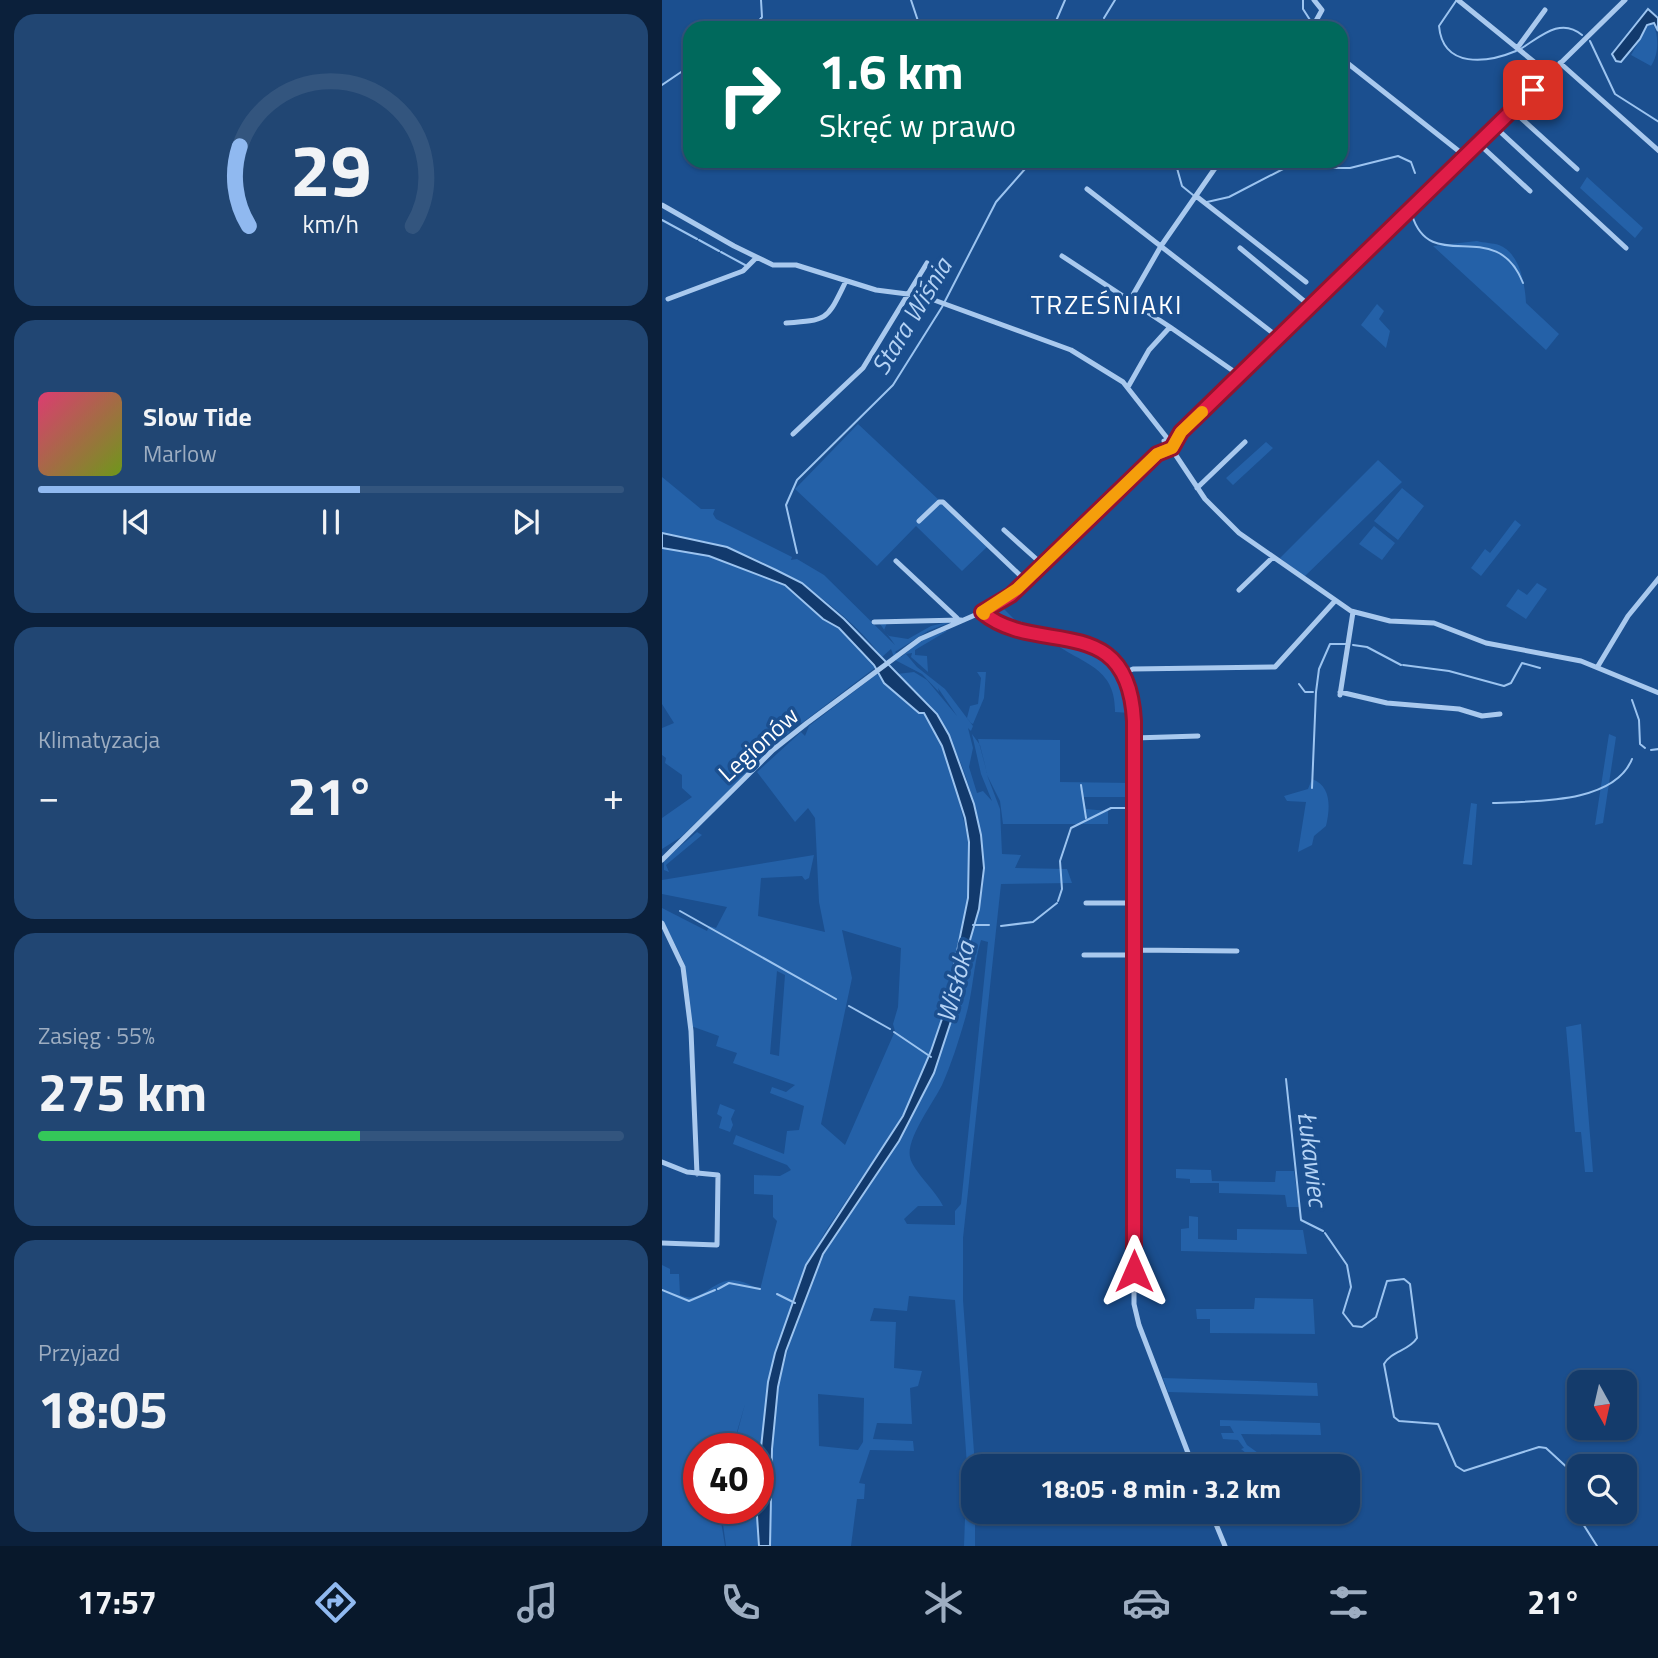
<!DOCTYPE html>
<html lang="pl">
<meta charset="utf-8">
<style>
:root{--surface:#143b6b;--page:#214673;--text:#f1f3f6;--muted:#9dadc1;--line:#33557e;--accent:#90b9f0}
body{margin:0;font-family:"Titillium Web",sans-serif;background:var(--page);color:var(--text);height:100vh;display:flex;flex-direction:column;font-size:26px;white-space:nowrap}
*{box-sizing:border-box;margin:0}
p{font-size:23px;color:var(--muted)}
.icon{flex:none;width:38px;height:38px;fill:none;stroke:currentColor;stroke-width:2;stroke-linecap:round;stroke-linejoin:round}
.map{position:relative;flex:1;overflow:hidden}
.side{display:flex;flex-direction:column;gap:14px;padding:14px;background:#0b203b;width:662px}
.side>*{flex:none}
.guide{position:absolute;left:21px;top:21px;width:665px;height:147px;border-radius:21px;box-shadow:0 2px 5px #0004,0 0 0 2px var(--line);background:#00695c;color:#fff;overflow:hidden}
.needle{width:46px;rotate:172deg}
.tools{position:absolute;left:905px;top:1370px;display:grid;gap:14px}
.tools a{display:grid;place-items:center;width:70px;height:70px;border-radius:14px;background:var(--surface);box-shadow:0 2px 5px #0004,0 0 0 2px var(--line);font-size:35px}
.speed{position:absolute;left:21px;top:1433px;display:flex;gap:14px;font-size:35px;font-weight:700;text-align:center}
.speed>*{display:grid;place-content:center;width:91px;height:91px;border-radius:50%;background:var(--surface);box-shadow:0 2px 5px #0004,0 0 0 2px var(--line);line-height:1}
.speed .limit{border:10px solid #d22;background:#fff;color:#111}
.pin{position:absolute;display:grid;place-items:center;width:60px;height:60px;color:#fff;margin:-30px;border-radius:14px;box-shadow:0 4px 10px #0006}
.me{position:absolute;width:77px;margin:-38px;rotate:0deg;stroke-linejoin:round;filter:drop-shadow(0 0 5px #0008)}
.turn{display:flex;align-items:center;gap:24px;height:147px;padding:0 21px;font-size:32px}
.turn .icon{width:91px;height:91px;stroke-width:2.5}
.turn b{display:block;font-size:49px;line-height:60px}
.big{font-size:52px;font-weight:700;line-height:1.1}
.side .widget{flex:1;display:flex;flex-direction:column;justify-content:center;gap:10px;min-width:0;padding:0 24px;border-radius:21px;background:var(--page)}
.side .dial{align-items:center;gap:0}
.dial svg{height:182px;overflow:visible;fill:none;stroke:var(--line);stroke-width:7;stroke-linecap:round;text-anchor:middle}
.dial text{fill:var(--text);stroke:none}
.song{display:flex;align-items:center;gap:21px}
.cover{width:84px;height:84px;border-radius:10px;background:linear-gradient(135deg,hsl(340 70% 55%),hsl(80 70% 35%))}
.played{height:7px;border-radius:4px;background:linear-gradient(90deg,var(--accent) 55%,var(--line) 55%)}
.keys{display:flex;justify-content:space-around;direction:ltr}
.heat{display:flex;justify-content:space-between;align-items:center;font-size:38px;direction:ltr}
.charge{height:10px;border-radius:5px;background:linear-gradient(90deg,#34c759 55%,var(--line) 0)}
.trip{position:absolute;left:299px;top:1454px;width:399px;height:70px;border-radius:21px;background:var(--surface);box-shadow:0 2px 5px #0004,0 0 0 2px var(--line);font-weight:700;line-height:70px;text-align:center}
.tab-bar{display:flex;height:112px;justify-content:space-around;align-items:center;background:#08182b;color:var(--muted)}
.tab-bar .icon{width:49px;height:49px}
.tab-bar .selected{color:var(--accent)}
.tab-bar b{font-size:32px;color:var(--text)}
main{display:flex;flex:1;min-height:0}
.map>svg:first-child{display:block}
</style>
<main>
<section class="side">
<div class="widget dial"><svg viewBox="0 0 100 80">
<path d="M14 69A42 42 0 1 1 86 69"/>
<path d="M14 69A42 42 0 0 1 10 34" stroke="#90b9f0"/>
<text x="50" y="56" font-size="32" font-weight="700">29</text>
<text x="50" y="72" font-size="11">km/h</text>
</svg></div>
<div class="widget">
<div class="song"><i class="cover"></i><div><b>Slow Tide</b><p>Marlow</p></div></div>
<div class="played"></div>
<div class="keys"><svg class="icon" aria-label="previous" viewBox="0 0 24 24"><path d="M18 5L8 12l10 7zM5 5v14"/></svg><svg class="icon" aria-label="pause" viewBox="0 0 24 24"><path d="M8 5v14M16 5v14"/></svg><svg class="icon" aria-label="next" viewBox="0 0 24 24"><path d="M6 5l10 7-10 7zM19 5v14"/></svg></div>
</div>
<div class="widget"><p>Klimatyzacja</p>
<div class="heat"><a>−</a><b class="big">21°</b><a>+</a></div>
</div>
<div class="widget"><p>Zasięg · 55%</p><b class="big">275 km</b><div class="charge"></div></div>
<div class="widget"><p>Przyjazd</p><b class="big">18:05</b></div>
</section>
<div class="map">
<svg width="997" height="1546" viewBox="0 0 997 1546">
<rect width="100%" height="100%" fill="#1b4f8f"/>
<!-- green -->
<path fill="#2461a8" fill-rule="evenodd" d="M991,24C997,35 997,55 989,66L969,55L986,26Z
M925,177L981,228L973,238L918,188Z
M815,241C822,243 831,243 837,245C858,253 863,284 864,303L897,334L884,350L771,246Z
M715,304L722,311L717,319L728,331L724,348L699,325Z
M196,424L326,546L300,571L254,526L215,566L133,489Z
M604,442L611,448L571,485L564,478Z
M716,460L740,482L642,577L618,558Z
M0,477L39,509H53L51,514L54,519L130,557L129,560L135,559L162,575L233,645L218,624L225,623L222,630L227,636L246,639L269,626L294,620L266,631L233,652L239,657L256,643L282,630L285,631L253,650V655L265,656L266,672L249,657L250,653L244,654L255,667L283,689L311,726L309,731L306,728L311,748L307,767L315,793L321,791L330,801L319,774L310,734L318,745L325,773L316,739L398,740V782L470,783L468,797H421L424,809L446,811V824H341L338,801L325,775L338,809L340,854L359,855L353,868L405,869L410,883L339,884L301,1238V1300L313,1466V1546H302L305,1465L293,1300L247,1296L245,1311L212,1308L208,1321L234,1322L232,1368L260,1371L256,1386L248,1388L250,1424L215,1423L211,1439L251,1441L252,1451L208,1450L197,1483L203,1484L202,1499H195L189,1546H108L107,1538L108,1476L116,1387L133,1322L161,1254L237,1141L272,1073L293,1009L321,886C325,832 301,745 265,703C253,690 236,681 227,664L235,674L252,672L265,680L295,716L276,688L277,692L260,674L233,660L229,649L220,657C179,603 104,554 37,540C24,538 13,537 0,533ZM319,940L326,942L299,1204L293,1211V1225L245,1224L242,1219L256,1206H281C274,1191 250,1170 248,1157C244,1139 271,1103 280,1085C289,1065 297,1040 303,1019C311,994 311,966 319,940ZM156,1394L202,1398L201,1442L196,1450L157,1446Z
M740,488L762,506L736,540L712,521Z
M853,520L859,525L819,576L809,568L823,549L828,553Z
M712,526L733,543L720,560L697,544Z
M0,548L47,556L123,585L161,619L177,628L214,667L140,723L135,721L130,725L132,728L19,837L0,849V818L30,797L20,788V775L3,763L4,758L0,755V728L12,723L0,704Z
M875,583L885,589L864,619L844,606L856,589L865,595Z
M338,605L356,623L360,621L359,628L346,626L328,615L330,610Z
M390,636C444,652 468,666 470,727H467L468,713L453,712C454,667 420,664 392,643Z
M315,672H324L322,698L311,724L309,723L305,718L308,706L316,704L319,678Z
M215,674L257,713H262L277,738L290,774L307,842L306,898L283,1010L268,1056L241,1116L163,1232L139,1277L108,1370L96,1481V1449H71L83,1404L70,1449H37V1508L57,1509L63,1546H0V1265L8,1269V1274H17L18,1295C37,1304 47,1285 64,1281C79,1277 95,1289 98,1290L115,1221L111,1217V1195L92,1194V1175L118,1176L129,1170L125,1165L71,1144L74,1135L122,1154L125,1131L137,1130L142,1106L108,1093L110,1087L124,1092L133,1085L71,1063L75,1053L54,1046L57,1036L29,1026L21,960L0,920V908L45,931L47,926L54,928L65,907L0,894V880L152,855L147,878L143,880L140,876L99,878L96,916L163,932L157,902L153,818L146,808L133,822L95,772L139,732L143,736L147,726ZM180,930L239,948L236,1007L231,1024L233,1031L183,1145L159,1124L190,978ZM115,971L123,975L117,1056L108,1054Z
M947,734L954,737L941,823L933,825Z
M650,779C670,786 668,809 664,826L652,836L650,845L636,852L644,802L625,801L622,796L646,789Z
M809,803L815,804L810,865L801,864Z
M35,832L40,835L4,865L7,872L2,870V860Z
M919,1024L931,1172H923L919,1132H913L904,1027Z
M58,1104L73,1110L69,1119L71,1125L68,1132L57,1128L60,1117L55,1114Z
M514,1169L549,1170L550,1181L613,1182L614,1171H632L637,1207H625L623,1195L557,1193V1183H528V1179L514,1178Z
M527,1216L536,1217V1239L575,1240V1229L641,1230L645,1254L519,1251V1229L527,1228Z
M593,1298L651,1299L653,1334L548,1333V1319H535L534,1309H592Z
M501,1378L655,1383L656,1396L506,1392Z
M558,1420L658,1423L659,1435L579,1434L585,1445L614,1466H600L579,1449L582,1448L576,1440L561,1439L559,1433H572L568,1426H558Z
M59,1509H96L97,1546H64Z"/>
<!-- water -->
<path fill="#123a6d" stroke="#9cc4f0" stroke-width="2" d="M986,9L996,18V31L992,23L985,25L978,39L959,62L954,61L950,54Z
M0,533L65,547L114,570L140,583L182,619L275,714L287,735L312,804L319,835L322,868L317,909L304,954L293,1009L272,1073L237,1141L161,1254L124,1351L116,1387L110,1449L108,1546H97L95,1516L98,1457L106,1382L113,1353L144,1265L241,1116L269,1051L283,1010L306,898L307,842L303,818L280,746L262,713H257L222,683L212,665L177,628L161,619L123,585L47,556L0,548Z"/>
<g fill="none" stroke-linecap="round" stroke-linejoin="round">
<!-- stream -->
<path stroke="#9cc4f0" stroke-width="2" d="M249,0L256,21
M641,0V9L650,23
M794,1L777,26C781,69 825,63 854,51
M442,18L453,0
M258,26L259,28
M91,28L100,17L99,0
M391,28L403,0
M436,28L440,21
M928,41L953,94L997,122
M860,48C879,36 899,17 920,35
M0,85L28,66
M513,161L520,186L531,195
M545,202L567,197L623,168H688L736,156L749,162L753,173
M750,215C769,277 834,214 861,283
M0,220L35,239
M37,240L57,251
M59,252L83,265
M135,553L124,505L135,480L231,385L280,307L334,202L370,161
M691,645L705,647L739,665
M741,665L787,671L842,686L849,683L860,663L878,668
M637,684L643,692H651
M970,700L977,720L978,744L983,748
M989,750L997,749
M419,785L424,818
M650,788L654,692L657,669L668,644H685
M831,803C872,801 952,804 970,759
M396,901L400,889L398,861L409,828L449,808H467
M18,911L174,999
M311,925H327
M339,926L371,922L395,903
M187,1006L228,1029
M232,1032L269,1057
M624,1079L639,1220L661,1231
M663,1233L685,1265L689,1287L681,1313L691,1326L700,1327L714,1317L725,1281L742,1279L748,1284L755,1338C747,1351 729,1351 722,1364L732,1417L737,1421L776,1424L794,1466L802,1471L877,1447L884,1448L910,1472L909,1505L935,1546
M56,1289L67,1283L98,1289
M0,1290L27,1301L53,1290
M115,1294L133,1303"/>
<!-- minor -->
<path stroke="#a9c9ee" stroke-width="5" d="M796,0L887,74
M650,28L660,10L652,0
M856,47L883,10
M679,58L803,156
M898,63L997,151
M850,110L915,169
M833,127L964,248
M816,143L868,191
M425,189L616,337
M534,196L644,282
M0,205L72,246L111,265H134L214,290L261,296L409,350L461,382L505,438
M578,248L648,306
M400,256L508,327L487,350L466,387
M6,299L81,271L94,258
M468,300L499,246L558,161
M124,323C168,320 165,319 184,281
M508,327L577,375
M131,434L201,368L265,263
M512,442L963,0
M509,448L543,499L577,533L689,611L728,621L772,623L824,643L919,661L997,693
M498,453L511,447L509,438L502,441L505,448
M535,488L583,442
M257,521L277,502H281L364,581
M342,530L381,565
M234,561L295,618
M577,590L610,558
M320,612C377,658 465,608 472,721V1304L477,1325L531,1466
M212,622L299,620
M936,666L966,616L997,578
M460,674L471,669L613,667L672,602
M678,692L725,703L797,709L820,716L838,714
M678,695L691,612
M472,738L536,736
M0,860L111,750L145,723L258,639L320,612L349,595L502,446
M424,903H472
M0,923L21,967L29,1031L35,1174
M472,950L575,951
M422,955H472
M0,1162L25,1172L56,1175L55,1245L0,1243
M549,1512L563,1546"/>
</g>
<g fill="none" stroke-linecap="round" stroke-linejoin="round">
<!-- route casing -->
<g stroke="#92132f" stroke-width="18">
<path id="route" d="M472,1271V721C466,608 375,658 320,612L349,595L495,454L510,448L519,432L871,90"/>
</g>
<!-- route -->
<use href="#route" stroke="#e11d48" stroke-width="12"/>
<!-- slow -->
<path stroke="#f59e0b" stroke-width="12" d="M322,614L320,612L355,589L495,454L510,448L519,432L540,412"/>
</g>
<g text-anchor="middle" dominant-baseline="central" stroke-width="7" stroke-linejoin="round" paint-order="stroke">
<!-- street labels -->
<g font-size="24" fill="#fff" stroke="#1b4f8f">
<text transform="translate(96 744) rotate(-42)">Legionów</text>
</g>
<!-- neighbourhood labels -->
<g font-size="26" letter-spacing="2" fill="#fff" stroke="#1b4f8f">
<text x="445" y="304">TRZEŚNIAKI</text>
</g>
<!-- water labels -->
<g font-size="26" font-style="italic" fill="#b5d3f5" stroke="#1b4f8f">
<text transform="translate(249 316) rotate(-59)">Stara Wiśnia</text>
<text transform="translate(293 982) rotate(-75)">Wisłoka</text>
<text transform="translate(651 1159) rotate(83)">Łukawiec</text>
</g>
</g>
</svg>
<div class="tools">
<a><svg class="needle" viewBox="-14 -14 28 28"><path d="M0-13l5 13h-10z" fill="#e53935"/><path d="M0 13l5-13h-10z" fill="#9dadc1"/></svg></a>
<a><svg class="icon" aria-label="search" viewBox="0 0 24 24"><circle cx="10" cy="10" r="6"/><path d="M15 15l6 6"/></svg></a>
</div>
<div class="speed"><div class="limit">40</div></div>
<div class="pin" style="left:871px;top:90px;background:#d93025"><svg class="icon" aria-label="arrive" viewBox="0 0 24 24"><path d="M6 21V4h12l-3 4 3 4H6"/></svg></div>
<svg class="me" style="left:472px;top:1271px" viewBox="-20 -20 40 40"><path d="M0-17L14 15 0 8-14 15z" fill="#e11d48" stroke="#fff" stroke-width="4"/></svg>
<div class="trip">18:05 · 8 min · 3.2 km</div>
<div class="guide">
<div class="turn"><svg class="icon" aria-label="right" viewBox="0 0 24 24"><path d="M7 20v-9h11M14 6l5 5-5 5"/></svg><div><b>1.6 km</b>Skręć w prawo</div></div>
</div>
</div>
</main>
<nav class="tab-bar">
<b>17:57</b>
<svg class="icon selected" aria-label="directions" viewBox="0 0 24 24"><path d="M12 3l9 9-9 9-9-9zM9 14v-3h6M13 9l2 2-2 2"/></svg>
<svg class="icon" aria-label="music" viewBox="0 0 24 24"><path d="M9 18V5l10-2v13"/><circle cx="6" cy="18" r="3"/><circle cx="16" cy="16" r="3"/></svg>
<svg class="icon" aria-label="phone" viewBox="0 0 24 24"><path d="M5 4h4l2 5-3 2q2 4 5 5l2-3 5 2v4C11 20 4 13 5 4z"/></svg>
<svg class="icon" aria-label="climate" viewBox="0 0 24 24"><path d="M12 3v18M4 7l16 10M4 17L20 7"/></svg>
<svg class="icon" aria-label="car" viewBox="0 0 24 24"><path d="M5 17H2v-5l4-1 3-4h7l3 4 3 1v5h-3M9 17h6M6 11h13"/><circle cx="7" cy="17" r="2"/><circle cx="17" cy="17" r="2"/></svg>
<svg class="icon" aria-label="filters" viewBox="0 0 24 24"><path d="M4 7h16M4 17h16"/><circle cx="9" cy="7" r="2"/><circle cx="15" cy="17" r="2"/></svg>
<b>21°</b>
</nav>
